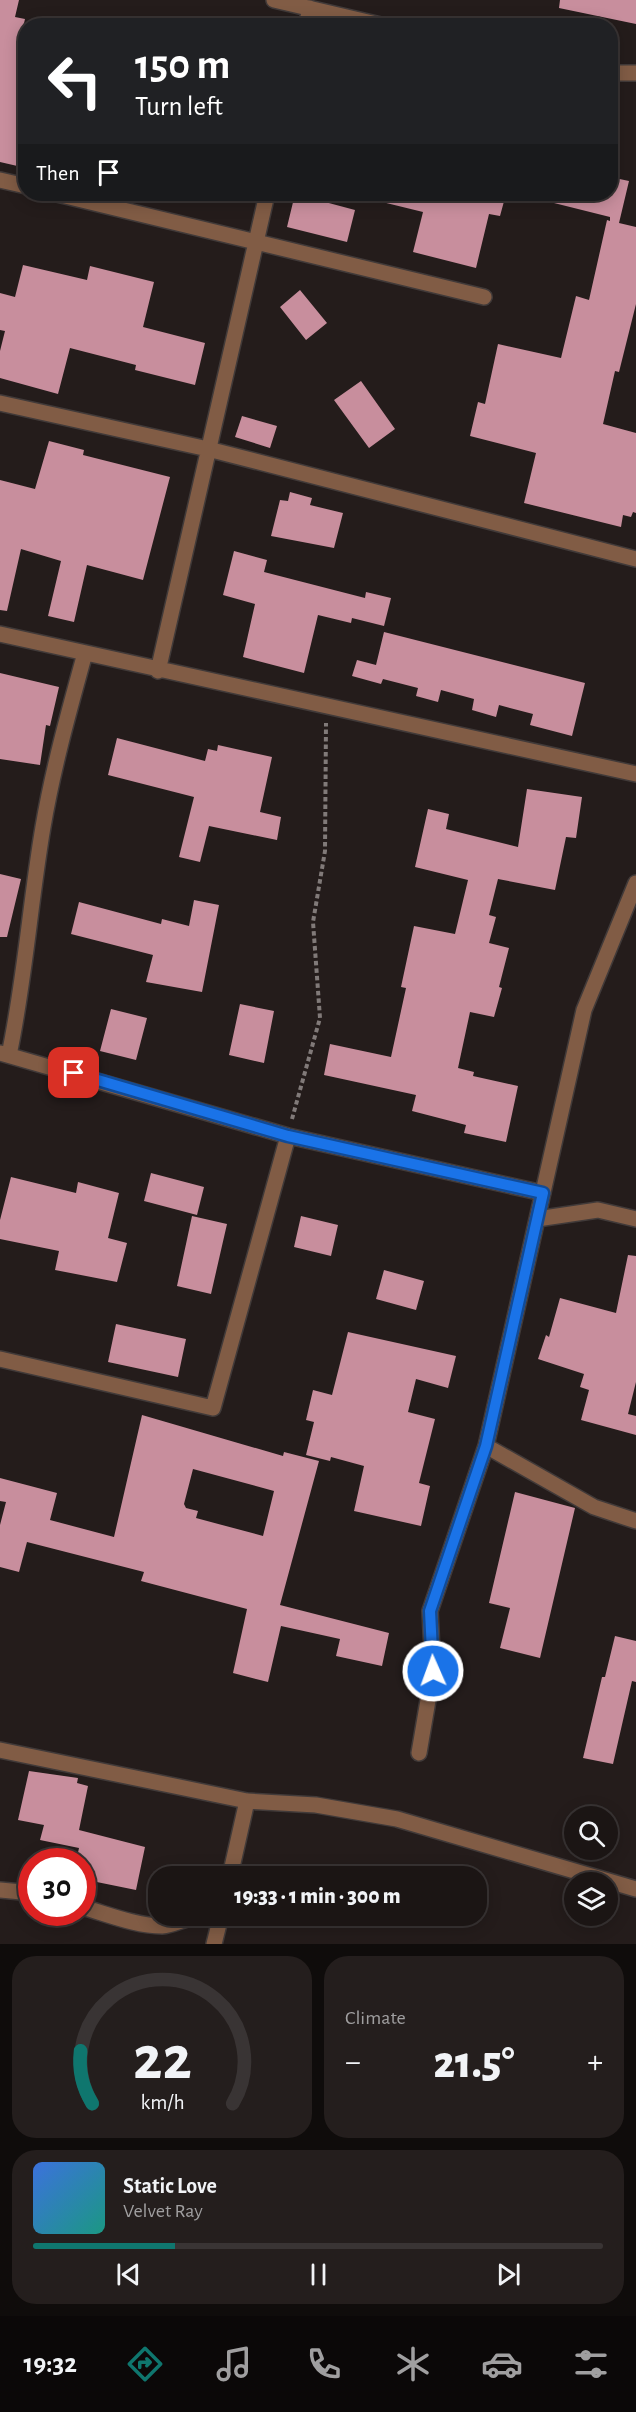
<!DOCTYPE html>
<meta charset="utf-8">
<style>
:root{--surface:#1b1514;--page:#241e1d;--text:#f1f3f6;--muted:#a09fa0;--line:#393434;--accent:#0f766e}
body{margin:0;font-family:"Alegreya Sans",sans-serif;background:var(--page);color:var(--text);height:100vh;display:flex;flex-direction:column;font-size:22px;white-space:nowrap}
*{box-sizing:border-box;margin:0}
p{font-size:20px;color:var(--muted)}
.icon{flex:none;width:33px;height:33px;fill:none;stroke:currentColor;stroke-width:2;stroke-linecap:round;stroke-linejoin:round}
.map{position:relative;height:1944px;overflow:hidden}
.panel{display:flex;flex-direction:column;gap:12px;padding:12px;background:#0f0c0b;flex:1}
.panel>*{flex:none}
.banner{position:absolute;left:18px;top:18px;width:600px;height:183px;border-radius:24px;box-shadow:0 3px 15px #0003,0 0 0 2px var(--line);background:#202124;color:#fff;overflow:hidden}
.buttons{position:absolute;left:564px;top:1806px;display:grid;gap:12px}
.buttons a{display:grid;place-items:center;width:54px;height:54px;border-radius:50%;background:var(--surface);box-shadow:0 3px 15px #0003,0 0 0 2px var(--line);font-size:30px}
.speed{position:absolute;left:18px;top:1848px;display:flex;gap:12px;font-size:30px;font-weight:700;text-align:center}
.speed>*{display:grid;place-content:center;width:78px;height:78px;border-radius:50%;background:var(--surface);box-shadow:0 3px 15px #0003,0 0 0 2px var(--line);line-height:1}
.speed .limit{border:9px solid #d22;background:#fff;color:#111}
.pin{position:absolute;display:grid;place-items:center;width:51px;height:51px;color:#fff;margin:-26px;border-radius:12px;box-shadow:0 3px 9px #0006}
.me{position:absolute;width:66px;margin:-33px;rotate:358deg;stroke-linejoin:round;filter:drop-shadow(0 0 4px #0008)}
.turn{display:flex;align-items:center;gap:21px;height:126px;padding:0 18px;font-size:27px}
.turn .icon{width:78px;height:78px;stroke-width:2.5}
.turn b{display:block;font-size:42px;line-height:51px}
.then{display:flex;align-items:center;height:57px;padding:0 18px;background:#0003;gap:12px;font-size:22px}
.big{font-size:45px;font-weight:800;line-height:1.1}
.panel .tile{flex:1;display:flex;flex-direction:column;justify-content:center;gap:9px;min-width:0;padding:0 21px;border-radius:24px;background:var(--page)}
.panel .dial{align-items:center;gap:0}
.dial svg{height:156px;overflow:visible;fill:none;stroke:var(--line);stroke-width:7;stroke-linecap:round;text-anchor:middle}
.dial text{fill:var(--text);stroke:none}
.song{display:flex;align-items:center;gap:18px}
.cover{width:72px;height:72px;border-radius:9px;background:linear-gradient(135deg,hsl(220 70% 55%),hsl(170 70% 35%))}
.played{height:6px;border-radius:3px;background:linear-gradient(90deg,var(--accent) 25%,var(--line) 25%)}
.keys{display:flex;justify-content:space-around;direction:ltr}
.heat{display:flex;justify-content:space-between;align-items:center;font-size:33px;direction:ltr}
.panel .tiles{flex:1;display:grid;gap:12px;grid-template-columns:1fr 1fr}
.tile:last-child{grid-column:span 2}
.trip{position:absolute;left:148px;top:1866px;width:339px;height:60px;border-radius:24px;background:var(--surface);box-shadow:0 3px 15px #0003,0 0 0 2px var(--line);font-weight:800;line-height:60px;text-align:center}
.tabs{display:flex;height:96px;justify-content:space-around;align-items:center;background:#0b0808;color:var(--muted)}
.tabs .icon{width:42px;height:42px}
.tabs .current{color:var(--accent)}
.tabs b{font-size:27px;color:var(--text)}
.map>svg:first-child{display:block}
</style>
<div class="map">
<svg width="636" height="1944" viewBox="0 0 636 1944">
<rect width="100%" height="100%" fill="#241c1b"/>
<!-- building -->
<path fill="#c88e9d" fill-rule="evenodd" d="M0,0H19L15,17L25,19L19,44L26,46V168L0,162Z
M560,0H636V24L559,8Z
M610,177L629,181L619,223L636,227V304L619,372L615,371L603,424L636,433V513L633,512L631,517L623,515L621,527L524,503L536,453L470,436L478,402L485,404L498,344L561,358L576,296L589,300L607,220L610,221V217L542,200L543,194H610Z
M295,194L355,210L347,242L287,227Z
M375,194H506L500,216L489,214L476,268L413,252L423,212L374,200Z
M23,265L87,280L90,266L154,282L143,327L205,343L195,385L135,370L136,365L70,348L58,394L0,378V351L5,331L0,330V293L15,297Z
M300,290L327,323L306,340L280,307Z
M361,381L395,429L369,448L334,400Z
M242,416L277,426L270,448L235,437Z
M49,441L84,450L83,455L170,477L143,580L87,565L74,622L48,616L61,561L21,549L7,611L0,610V480L35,489Z
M290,492L312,498L310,505L343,513L334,548L271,536L280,500L288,501Z
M234,551L267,560L264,572L365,598L366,592L391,598L384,626L352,618L351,623L318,615L304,673L243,657L255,604L223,595Z
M384,632L585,683L572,736L530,725L533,714L499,705L496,717L472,710L474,699L441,690L438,702L416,696L418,688L383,679L381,684L352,676L357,660L376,665Z
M0,673L59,687L50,726L46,725L40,765L0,759Z
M117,738L205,761L208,749L217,751L218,745L272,757L260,812L281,817L277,840L209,826L200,862L179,857L194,797L108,775Z
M527,789L582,797L576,838L566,837L555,890L498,879L489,915L496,917L489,943L509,948L499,987L502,988L494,1017L470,1012L458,1068L474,1072L473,1076L518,1086L506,1142L464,1133L466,1125L412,1111L416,1095L324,1075L330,1044L391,1057L406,988L401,987L414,926L455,934L468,880L415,867L428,809L449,814L446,829L518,847Z
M0,874L21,879L7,937H0Z
M194,900L219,905L202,992L146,982L153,955L71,934L79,902L161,924L162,919L189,926Z
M240,1004L274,1011L264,1063L229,1055Z
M111,1009L147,1018L136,1060L100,1051Z
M151,1173L204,1187L197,1215L144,1201Z
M11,1177L76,1193L78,1182L119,1193L108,1238L127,1243L117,1282L55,1270L59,1251L0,1239V1220Z
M192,1216L227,1224L211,1294L177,1286Z
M301,1216L338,1225L331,1256L294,1247Z
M628,1255L636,1256V1382L628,1414L636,1416V1435L581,1420L589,1390L580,1387L584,1374L538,1359L546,1335L549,1337L560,1298L616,1313Z
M384,1270L424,1281L416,1310L376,1299Z
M116,1324L186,1339L178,1377L108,1362Z
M348,1332L456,1356L448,1388L416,1379L408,1412L435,1419L419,1483L430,1486L421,1526L354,1511L364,1466L331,1457L330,1461L306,1455L314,1422L306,1420L313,1390L332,1395Z
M142,1415L283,1456L284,1452L319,1461L280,1605L389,1633L382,1666L336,1656L340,1639L281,1626L268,1682L233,1673L247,1609L141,1581L144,1572L27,1542L19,1572L0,1567V1525L6,1502L0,1501V1478L57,1493L50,1520L114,1537ZM193,1469L274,1491L263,1536L196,1518L198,1511L186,1508L184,1504Z
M515,1492L575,1508L540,1658L500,1648L510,1608L489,1603Z
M615,1636L636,1641V1682L632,1681L613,1764L583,1758L602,1677H605Z
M29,1771L78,1778L77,1783L88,1786L79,1830L145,1847L136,1890L82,1879V1862H76L79,1848L40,1840L44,1825L18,1820Z"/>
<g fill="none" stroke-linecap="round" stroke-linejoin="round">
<!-- street casing -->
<g stroke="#413a39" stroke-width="18">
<path id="street" d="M274,0L385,26
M306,26L310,8
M610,73H636
M0,180L26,186
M57,194L484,297
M0,403L208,449L636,559
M0,634L636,774
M158,671L267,194
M0,1053L288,1136L543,1193
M9,1055C25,980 30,903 43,827C53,768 69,711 85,653
M537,1219L598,1210L636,1219
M0,1359L213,1408L288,1136
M486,1446L594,1507L636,1521
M0,1750L247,1801L316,1805L397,1819L636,1889
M419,1753L433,1671L430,1611L486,1446L584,1010L636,883
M230,1876L247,1801
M0,1890L32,1893
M82,1907C107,1914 136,1926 162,1926C176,1925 187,1916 204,1916
M214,1944L221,1916"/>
</g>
<!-- path -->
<path stroke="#817a79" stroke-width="4" stroke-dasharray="4.5 3" stroke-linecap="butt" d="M292,1119L320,1018L313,922L325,851L326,723"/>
<!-- street -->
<use href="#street" stroke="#815c45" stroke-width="15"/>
</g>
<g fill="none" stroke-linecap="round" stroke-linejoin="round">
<!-- route casing -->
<g stroke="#114b97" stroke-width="15">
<path id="route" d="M74,1073L288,1136L543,1193L486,1446L430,1611L433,1671"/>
</g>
<!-- route -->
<use href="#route" stroke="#1a73e8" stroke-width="10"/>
</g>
</svg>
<div class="buttons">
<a><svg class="icon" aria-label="search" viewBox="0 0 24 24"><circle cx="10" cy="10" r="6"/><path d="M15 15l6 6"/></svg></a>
<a><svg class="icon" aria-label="layers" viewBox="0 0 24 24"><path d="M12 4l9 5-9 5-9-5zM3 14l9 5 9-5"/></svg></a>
</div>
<div class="speed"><div class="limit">30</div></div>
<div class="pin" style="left:74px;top:1073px;background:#d93025"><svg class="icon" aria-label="arrive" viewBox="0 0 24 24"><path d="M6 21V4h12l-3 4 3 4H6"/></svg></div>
<svg class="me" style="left:433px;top:1671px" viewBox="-20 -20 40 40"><circle r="17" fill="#1a73e8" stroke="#fff" stroke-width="3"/><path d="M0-11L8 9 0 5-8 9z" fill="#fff"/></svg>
<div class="trip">19:33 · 1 min · 300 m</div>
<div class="banner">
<div class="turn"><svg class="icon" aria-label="left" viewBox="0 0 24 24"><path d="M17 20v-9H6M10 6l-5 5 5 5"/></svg><div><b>150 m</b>Turn left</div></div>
<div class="then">Then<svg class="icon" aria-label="arrive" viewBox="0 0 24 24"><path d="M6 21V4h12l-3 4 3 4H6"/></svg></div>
</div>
</div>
<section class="panel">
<div class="tiles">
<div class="tile dial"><svg viewBox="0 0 100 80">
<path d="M14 69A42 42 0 1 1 86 69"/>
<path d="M14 69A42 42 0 0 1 8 42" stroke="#0f766e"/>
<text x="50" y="56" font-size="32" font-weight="700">22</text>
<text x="50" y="72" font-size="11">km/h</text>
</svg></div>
<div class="tile"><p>Climate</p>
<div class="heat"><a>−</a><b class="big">21.5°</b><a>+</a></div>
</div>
<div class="tile">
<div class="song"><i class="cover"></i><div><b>Static Love</b><p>Velvet Ray</p></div></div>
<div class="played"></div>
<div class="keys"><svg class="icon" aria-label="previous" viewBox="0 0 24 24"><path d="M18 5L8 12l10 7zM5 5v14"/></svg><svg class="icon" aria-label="pause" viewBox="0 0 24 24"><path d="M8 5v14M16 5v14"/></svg><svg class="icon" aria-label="next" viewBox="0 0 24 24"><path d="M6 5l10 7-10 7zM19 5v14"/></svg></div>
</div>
</div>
</section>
<nav class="tabs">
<b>19:32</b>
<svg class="icon current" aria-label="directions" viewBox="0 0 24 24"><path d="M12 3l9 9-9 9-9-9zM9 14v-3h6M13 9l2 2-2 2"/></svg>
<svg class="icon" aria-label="music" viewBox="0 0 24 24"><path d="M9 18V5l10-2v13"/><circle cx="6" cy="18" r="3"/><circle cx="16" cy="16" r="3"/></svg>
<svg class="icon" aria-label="phone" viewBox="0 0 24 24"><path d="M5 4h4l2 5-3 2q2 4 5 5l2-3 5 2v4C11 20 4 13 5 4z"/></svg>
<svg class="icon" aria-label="climate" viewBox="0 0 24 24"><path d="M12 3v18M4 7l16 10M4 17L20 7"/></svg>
<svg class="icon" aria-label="car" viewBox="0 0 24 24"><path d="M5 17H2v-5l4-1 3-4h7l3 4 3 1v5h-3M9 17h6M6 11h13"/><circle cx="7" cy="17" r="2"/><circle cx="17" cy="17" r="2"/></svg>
<svg class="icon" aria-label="filters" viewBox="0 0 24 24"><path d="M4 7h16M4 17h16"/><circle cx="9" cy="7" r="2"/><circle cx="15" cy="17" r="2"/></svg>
</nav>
